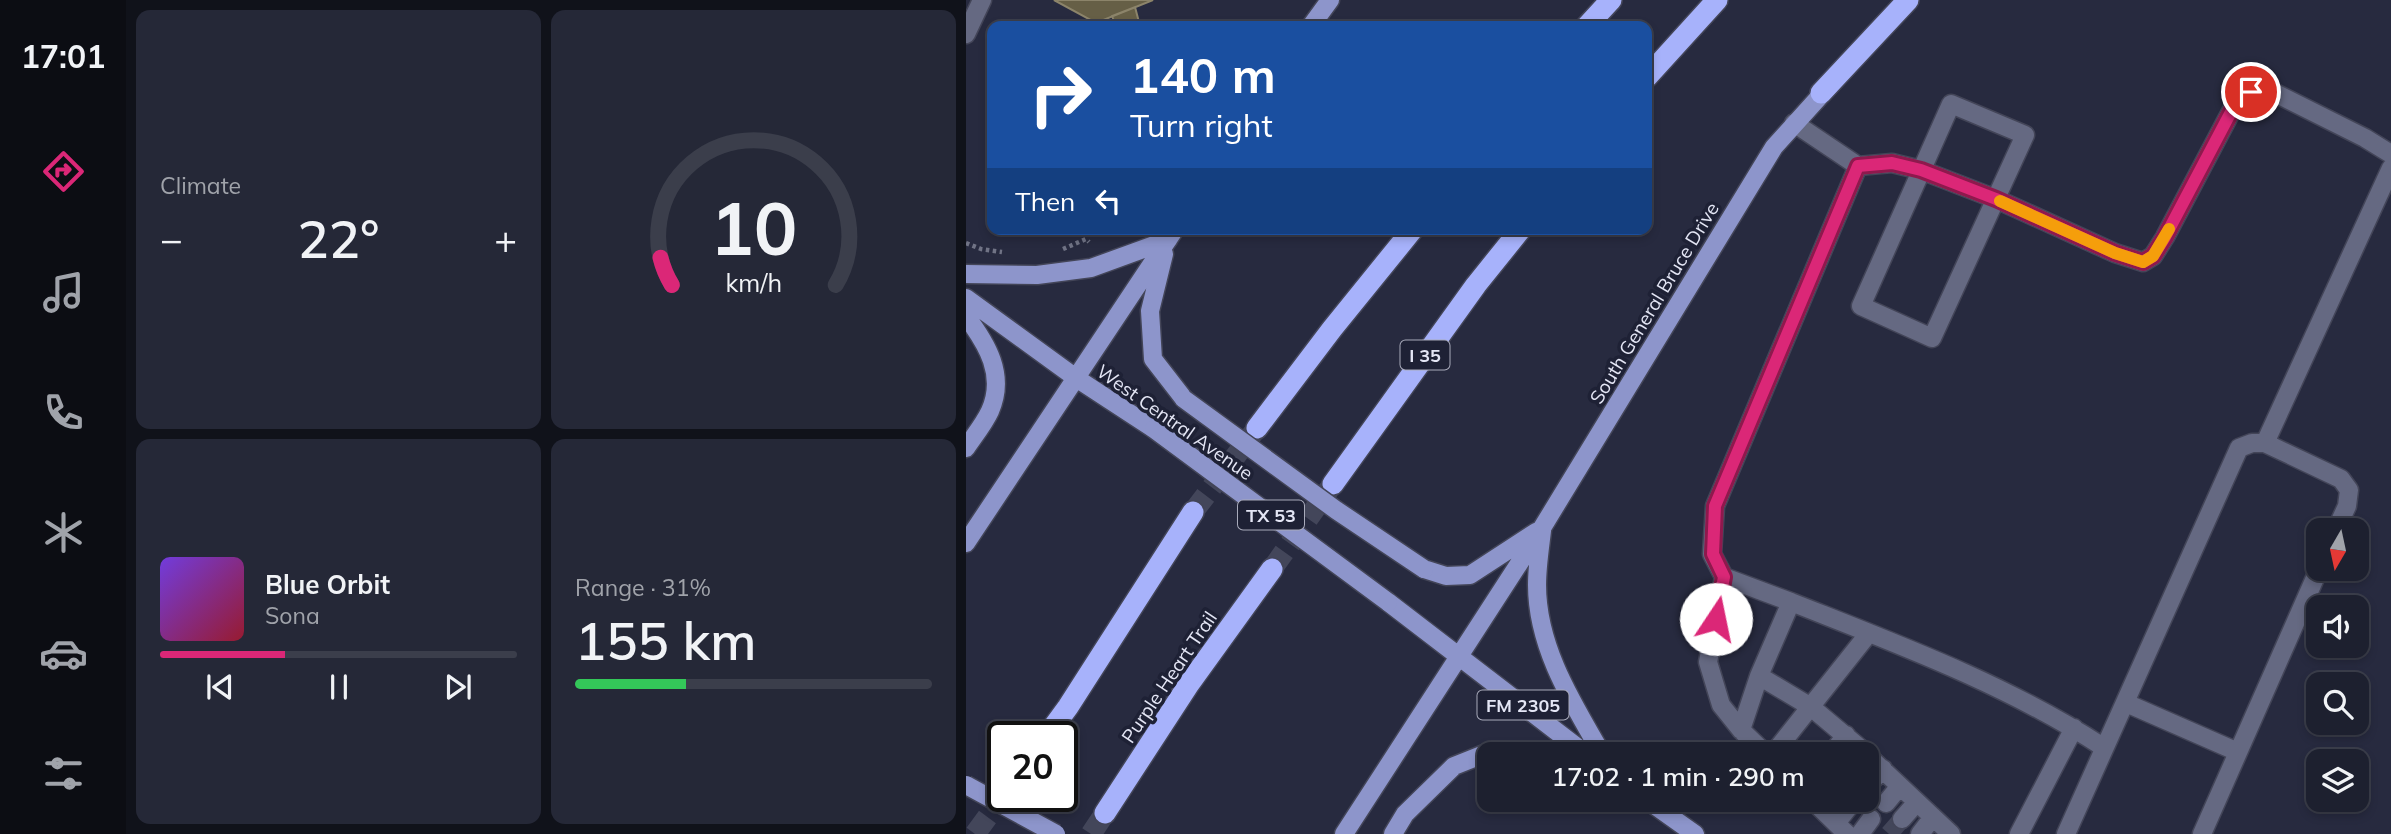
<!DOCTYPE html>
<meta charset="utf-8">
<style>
:root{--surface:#1d202f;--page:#252837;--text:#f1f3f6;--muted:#a0a3aa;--line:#3b3e4b;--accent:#db2777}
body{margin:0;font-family:Mulish,sans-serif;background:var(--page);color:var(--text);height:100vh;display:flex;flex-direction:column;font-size:26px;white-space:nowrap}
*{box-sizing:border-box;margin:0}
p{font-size:23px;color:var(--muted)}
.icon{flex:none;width:38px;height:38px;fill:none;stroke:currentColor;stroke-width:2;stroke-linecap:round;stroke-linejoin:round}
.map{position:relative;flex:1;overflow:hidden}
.details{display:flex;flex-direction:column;gap:10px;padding:10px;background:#10121a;width:840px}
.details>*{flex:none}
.hud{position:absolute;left:21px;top:21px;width:665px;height:214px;border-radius:14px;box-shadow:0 4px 10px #0003,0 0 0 2px var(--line);background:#1a4fa0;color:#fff;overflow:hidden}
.needle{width:46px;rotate:189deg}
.fabs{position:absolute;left:1340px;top:518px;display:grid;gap:14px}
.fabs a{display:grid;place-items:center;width:63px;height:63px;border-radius:14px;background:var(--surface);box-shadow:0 4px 10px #0003,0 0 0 2px var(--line);font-size:35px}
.speed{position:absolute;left:21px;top:721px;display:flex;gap:14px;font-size:35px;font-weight:700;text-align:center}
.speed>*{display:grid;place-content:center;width:91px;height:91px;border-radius:50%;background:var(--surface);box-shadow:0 4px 10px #0003,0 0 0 2px var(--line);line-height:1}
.speed .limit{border:4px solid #111;border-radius:10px;background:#fff;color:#111}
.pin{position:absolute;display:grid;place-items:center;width:60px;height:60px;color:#fff;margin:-30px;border:4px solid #fff;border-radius:50%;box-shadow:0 2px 7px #0007}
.me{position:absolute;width:77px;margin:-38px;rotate:11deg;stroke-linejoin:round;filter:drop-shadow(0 0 5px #0008)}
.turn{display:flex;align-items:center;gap:24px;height:147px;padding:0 28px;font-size:32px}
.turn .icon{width:91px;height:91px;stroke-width:2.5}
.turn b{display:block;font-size:49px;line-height:60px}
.then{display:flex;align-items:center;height:66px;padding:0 28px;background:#0003;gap:14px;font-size:26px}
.big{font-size:52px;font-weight:600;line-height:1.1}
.details .card{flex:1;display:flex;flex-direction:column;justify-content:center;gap:10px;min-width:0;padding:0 24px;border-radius:14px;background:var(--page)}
.details .dial{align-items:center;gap:0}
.dial svg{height:182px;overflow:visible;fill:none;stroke:var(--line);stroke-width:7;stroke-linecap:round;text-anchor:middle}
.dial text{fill:var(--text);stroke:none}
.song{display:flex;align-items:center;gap:21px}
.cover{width:84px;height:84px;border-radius:10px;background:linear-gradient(135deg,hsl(260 70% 55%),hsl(350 70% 35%))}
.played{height:7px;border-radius:4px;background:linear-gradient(90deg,var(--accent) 35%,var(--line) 35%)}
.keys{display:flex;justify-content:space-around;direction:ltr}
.heat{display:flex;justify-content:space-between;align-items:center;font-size:38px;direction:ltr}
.charge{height:10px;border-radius:5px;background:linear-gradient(90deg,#34c759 31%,var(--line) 0)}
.details .tiles{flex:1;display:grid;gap:10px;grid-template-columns:repeat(2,1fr)}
.trip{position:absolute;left:511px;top:742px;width:402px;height:70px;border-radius:14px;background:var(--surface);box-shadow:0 4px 10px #0003,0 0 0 2px var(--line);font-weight:600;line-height:70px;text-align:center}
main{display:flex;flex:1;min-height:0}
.menu{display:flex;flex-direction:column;width:126px;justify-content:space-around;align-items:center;background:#0c0d13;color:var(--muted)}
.menu .icon{width:49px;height:49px}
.menu .current{color:var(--accent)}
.menu b{font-size:32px;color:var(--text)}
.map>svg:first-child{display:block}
</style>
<main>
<nav class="menu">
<b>17:01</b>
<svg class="icon current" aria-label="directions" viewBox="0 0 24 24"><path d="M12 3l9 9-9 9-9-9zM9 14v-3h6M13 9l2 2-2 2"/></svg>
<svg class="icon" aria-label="music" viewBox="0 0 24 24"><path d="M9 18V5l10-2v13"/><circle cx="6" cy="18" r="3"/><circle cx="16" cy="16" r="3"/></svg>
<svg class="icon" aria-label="phone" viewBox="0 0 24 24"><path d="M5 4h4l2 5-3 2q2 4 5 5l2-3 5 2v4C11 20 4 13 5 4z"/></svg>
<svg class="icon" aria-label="climate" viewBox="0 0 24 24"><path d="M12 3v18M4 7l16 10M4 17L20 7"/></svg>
<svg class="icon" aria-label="car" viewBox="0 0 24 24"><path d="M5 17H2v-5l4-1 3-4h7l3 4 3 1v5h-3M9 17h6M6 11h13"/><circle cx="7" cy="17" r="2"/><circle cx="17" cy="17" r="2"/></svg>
<svg class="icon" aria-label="filters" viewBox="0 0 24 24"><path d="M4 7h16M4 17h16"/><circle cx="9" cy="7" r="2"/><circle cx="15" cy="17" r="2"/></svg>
</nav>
<section class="details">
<div class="tiles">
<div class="card"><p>Climate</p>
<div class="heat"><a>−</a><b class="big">22°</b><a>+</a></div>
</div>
<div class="card dial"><svg viewBox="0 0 100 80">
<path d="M14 69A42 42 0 1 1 86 69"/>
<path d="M14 69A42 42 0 0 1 9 57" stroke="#db2777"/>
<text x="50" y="56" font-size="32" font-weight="700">10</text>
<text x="50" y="72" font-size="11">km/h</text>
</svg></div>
<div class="card">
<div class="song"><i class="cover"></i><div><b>Blue Orbit</b><p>Sona</p></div></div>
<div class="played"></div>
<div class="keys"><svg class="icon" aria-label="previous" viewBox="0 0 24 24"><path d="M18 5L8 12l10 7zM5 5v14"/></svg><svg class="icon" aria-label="pause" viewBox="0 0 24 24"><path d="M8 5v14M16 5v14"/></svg><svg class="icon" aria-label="next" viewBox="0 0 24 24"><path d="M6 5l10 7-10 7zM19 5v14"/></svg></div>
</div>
<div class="card"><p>Range · 31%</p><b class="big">155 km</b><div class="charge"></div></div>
</div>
</section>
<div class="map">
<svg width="1425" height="834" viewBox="0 0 1425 834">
<rect width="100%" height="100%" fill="#272a3f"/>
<!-- building -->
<path fill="#665f46" stroke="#8c846a" stroke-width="2" d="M88,0H187L130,23Z
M169,7L174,26H150L146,16Z"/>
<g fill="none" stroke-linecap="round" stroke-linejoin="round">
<!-- minor-tunnel -->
<path stroke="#43465a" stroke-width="18" stroke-dasharray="18 9" stroke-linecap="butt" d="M923,834L936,819"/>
<!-- highway-tunnel -->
<path stroke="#43465a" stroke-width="21" stroke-dasharray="21 10" stroke-linecap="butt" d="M227,512L291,428
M306,569L366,485
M9,834L37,796
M125,834L139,813"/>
<!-- minor casing -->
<g stroke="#434558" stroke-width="21">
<path id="minor" d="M0,34L16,0
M985,104L1059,135L966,338L895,306Z
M828,123L892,166L926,163L955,170L1030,199L1149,253L1177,262L1187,256L1199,237L1266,110L1285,92L1303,90L1399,138L1425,154
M1299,443L1425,168
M758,577L825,602L793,676L775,730
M825,602C931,644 1040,684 1137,747
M793,676L845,707L901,754
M1160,703L1272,752
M867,752L880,735
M800,754L775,730L755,705L742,662L758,577L746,554L749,506L892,166
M807,754L903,633
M901,755L985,834
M901,786L917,769
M846,800L881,834
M920,803L934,786
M936,819L951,802
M870,823L887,802
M894,834L905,819
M954,834L967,817
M1053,834L1108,728
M1100,834L1273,448L1286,443H1299L1375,479L1383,490L1381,506L1370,530
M1236,834L1353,569"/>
</g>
<!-- major casing -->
<g stroke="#434558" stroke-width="21">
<path id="major" d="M345,26L364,0
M198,254L184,311L187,359L218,399
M0,274L71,275L125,268L202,240
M0,298L110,378L188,429
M0,316C21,344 40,375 24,411C18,424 8,436 0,448
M576,531C574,548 571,567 571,585C571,647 606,702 636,754
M0,543L209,229
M458,569L480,576L504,575L570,532
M422,602L620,754
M681,800L729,834
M378,834L576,528L808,147L864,85
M427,834L439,814L488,766L523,752H552L561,754"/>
</g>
<!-- highway casing -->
<g stroke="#434558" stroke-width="24">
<path id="highway" d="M621,26L645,0
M681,77L751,0
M855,93L942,0
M291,428L366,329L447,229
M367,484L510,285L555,229
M80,737L102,707L227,512
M139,813L223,684L306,569"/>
</g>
<!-- path -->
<path stroke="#707385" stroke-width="4.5" stroke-dasharray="3.5 3.5" stroke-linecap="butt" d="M0,243L15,249L36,252
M97,249L120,239L123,242"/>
<!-- minor -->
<use href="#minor" stroke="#656982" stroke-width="18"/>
<!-- major -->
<use href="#major" stroke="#8d95cb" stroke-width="18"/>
<!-- highway -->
<use href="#highway" stroke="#a7b2fb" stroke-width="21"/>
<!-- major-bridge casing -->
<g stroke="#434558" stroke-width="21" stroke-linecap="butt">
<path id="major-bridge" d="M218,399L370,510L458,569
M188,429L422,602
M0,785L90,834"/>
</g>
<!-- major-bridge -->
<use href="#major-bridge" stroke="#8d95cb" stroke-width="18"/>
</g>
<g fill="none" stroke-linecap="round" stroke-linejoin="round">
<!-- route casing -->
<g stroke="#8e194d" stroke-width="18">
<path id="route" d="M750,619L758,577L747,554L749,506L892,166L926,163L955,170L1030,199L1149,253L1177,262L1187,256L1199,237L1266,110L1285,92"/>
</g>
<!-- route -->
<use href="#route" stroke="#db2777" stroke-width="12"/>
<!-- slow -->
<path stroke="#f59e0b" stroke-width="12" d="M1034,201L1149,253L1177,262L1187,256L1203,229"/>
</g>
<g text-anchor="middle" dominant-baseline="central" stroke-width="7" stroke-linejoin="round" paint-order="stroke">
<!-- shield labels -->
<g fill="#1e2135" stroke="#a9abbb" stroke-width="2">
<rect x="434.5" y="340.5" width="49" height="29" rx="5"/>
<rect x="272" y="500.5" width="66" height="29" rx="5"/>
<rect x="511.5" y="690.5" width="91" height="29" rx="5"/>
</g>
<g font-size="18" font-weight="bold" fill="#e4e6f5">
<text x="459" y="355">I 35</text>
<text x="305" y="515">TX 53</text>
<text x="557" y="705">FM 2305</text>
</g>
<!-- street labels -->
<g font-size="19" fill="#e4e6f5" stroke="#1e2135">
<text transform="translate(688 303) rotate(-59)">South General Bruce Drive</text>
<text transform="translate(209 422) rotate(35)">West Central Avenue</text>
<text transform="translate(203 677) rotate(-56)">Purple Heart Trail</text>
</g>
</g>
</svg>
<div class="fabs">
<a><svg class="needle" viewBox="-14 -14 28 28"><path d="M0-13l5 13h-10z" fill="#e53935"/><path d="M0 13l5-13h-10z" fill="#a0a3aa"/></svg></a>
<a><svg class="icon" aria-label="sound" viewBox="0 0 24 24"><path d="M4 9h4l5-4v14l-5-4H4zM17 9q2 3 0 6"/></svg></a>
<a><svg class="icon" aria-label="search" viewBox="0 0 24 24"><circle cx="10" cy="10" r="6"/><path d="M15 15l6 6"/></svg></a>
<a><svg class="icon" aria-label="layers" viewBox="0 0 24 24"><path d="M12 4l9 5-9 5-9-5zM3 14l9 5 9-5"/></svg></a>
</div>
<div class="speed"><div class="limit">20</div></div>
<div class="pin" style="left:1285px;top:92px;background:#d93025"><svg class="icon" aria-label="arrive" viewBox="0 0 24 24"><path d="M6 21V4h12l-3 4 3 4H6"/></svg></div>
<svg class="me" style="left:750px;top:619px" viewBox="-20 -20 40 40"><circle r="19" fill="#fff"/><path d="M0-13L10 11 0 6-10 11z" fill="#db2777"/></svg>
<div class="trip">17:02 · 1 min · 290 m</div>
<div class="hud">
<div class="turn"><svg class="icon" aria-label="right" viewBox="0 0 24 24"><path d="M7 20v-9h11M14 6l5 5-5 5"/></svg><div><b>140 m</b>Turn right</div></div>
<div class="then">Then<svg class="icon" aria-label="left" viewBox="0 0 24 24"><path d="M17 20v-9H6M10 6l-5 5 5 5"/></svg></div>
</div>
</div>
</main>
